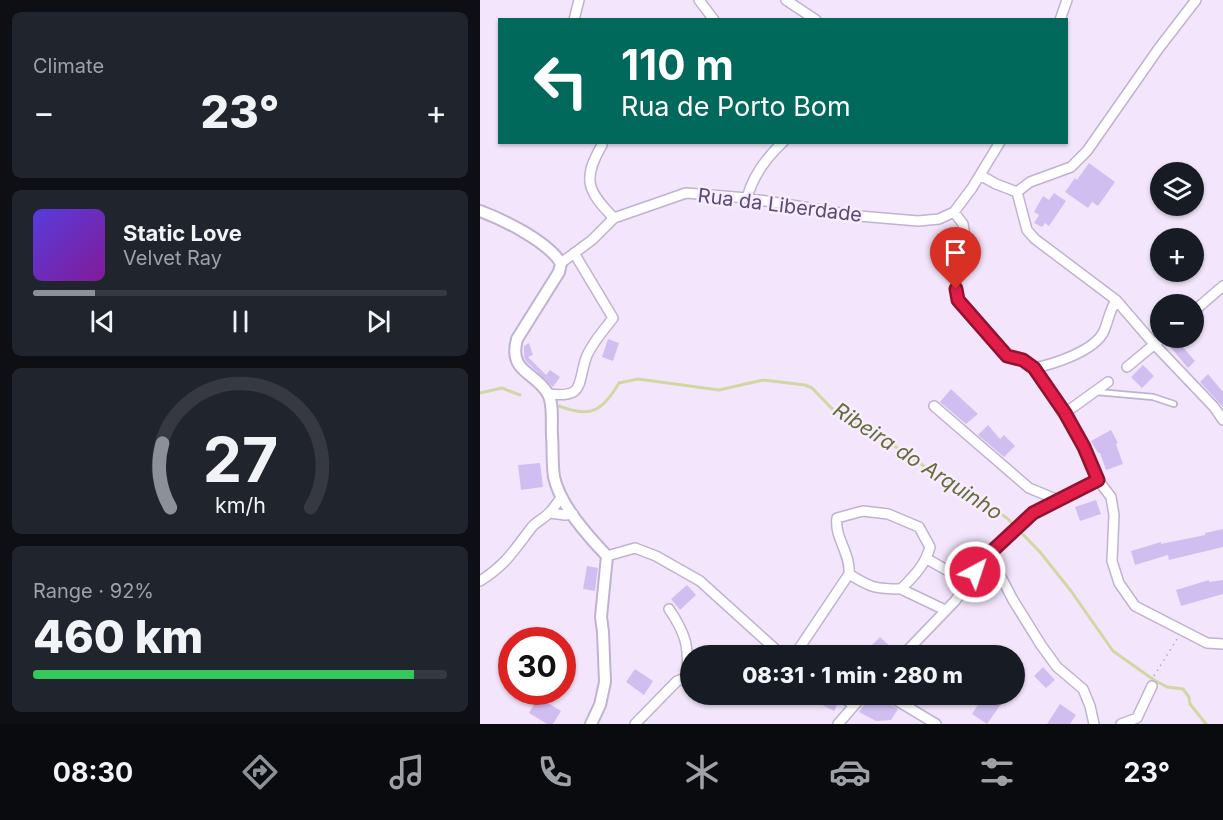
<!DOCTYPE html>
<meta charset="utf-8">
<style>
:root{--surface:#171b24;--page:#20242c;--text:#f1f3f6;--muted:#9ea1a6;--line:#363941;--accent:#8c9099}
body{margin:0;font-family:Inter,sans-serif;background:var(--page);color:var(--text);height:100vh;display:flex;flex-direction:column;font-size:22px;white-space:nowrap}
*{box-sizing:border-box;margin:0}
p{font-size:20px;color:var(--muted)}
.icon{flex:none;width:33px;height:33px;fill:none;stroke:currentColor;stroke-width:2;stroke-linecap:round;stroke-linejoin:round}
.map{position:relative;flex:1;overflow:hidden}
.details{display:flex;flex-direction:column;gap:12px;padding:12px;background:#0d0f14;width:480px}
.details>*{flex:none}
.banner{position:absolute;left:18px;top:18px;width:570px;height:126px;border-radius:0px;box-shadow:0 2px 4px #0004;background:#00695c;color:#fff;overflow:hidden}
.buttons{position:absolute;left:670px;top:162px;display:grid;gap:12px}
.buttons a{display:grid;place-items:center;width:54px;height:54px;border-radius:50%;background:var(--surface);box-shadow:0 2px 4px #0004;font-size:30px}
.speed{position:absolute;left:18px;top:627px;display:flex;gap:12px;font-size:30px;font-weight:700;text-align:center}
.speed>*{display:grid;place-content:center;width:78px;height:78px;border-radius:50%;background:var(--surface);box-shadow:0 2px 4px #0004;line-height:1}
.speed .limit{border:9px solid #d22;background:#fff;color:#111}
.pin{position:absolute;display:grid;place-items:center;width:51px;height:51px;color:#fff;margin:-62px -26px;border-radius:50% 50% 50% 0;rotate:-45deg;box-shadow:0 0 6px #0007}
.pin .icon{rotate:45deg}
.me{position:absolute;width:66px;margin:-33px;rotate:40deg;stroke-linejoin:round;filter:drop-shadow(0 0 4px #0008)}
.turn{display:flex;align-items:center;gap:21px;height:126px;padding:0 24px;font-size:27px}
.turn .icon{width:78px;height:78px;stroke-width:2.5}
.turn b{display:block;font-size:42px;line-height:51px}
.big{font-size:45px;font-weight:800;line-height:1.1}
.details .widget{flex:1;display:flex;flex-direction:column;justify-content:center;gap:9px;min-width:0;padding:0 21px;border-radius:9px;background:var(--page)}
.details .dial{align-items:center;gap:0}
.dial svg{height:156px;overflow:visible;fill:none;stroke:var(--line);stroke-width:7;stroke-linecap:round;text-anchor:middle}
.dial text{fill:var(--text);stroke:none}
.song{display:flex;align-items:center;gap:18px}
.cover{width:72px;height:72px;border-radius:9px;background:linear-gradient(135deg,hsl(250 70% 55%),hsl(290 70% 35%))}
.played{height:6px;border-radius:3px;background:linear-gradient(90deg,var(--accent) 15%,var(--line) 15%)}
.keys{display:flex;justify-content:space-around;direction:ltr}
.heat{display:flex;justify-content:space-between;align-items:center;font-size:33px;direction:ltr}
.charge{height:9px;border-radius:4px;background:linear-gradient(90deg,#34c759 92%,var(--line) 0)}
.trip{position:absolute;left:200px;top:645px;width:345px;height:60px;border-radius:30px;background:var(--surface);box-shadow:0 2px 4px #0004;font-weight:800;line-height:60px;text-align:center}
.menu{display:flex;height:96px;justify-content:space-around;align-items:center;background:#090b0e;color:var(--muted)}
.menu .icon{width:42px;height:42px}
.menu .on{color:var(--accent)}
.menu b{font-size:27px;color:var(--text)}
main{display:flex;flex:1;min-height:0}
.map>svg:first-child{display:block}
</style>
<main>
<section class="details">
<div class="widget"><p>Climate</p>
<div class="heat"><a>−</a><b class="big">23°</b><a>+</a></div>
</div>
<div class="widget">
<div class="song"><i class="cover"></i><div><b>Static Love</b><p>Velvet Ray</p></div></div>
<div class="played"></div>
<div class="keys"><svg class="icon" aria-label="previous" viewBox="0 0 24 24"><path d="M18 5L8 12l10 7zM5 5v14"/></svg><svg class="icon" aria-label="pause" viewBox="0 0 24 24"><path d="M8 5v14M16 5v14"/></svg><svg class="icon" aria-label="next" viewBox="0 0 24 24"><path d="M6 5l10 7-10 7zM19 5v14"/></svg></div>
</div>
<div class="widget dial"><svg viewBox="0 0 100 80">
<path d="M14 69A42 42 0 1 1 86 69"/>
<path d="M14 69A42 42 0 0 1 10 36" stroke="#8c9099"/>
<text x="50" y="56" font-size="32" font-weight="700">27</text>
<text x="50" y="72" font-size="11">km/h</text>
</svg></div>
<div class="widget"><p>Range · 92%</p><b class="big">460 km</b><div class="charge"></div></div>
</section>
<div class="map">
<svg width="743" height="724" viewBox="0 0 743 724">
<rect width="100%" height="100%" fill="#f3e6fc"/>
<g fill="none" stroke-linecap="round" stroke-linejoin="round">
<!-- stream -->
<path stroke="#d0d7a1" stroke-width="3" d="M0,393L22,388L40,395
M79,406C110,418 122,412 139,383L158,379L239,390L283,380L325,385L332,388L360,417L374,424H385L428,456L527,518L560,552L591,591L633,651L674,680L687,687L703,689L709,697L710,704L726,724"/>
</g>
<!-- building -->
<path fill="#d1bef1" d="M609,163L635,182L618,206L612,202L608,208L585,192L595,178L597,180Z
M574,193L586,201L569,226L565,223L562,227L554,223L559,215L554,212L563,196L569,200Z
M695,338L715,361L708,368L687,343Z
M128,339L139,343L133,361L122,357Z
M49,343L53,355L48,357L66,375L70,370L80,377L73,387L46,361L44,357V346Z
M663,365L674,376L662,388L651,377Z
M728,374L743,392V407L720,382Z
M471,389L498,414L486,424L460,402Z
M508,425L520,439L524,435L535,446L524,457L498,435Z
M631,430L638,443L636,444L643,464L626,470L620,453H618L611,441Z
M60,463L63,487L41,490L38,465Z
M616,500L621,514L600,521L595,507Z
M743,529V547L689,560L688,555L655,565L651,551L681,542V544L725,535V533Z
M107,566L118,568L115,591L103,589Z
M729,580V582L743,580V594L701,606L696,590Z
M207,585L216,595L200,610L191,599Z
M400,637L413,649L407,656H395L388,649Z
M563,667L575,680L566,688L554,676Z
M155,669L173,681L164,695L146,682Z
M337,694H349L358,703L354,711L333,700Z
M505,694H508L521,704L507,724L492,714Z
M399,695L403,700L418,709L411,720L396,721L379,712L389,698Z
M58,697L81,711L73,724H67L49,713Z
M580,704L596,715L590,724H567Z"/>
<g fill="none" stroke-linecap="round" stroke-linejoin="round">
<!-- service casing -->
<g stroke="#bfb2d2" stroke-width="8">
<path id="service" d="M617,392L673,397L694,404"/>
</g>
<!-- minor casing -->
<g stroke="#bfb2d2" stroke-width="12">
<path id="minor" d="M219,0L234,20
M306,0L336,20
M94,20L99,0
M580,20L587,0
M121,142L122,145C102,179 107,191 134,218
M500,175L516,184L537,192
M537,192L547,230L555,239L636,300L674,344L734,407L743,420
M537,192L550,182L591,167L607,151L679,48L716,0
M267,198C273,175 286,158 303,142
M474,212L483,224L486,241L482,259L475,276L478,300L527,356L543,361L554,368L585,413L604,447L618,480L631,497L634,515L632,561L639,583L655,606L727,643L743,644
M81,263L112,240L134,218L206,193L267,198L379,216L438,221L459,219L474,212L492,188L520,142
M714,311L743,286
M647,367L682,338
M554,368C574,364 615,351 624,331C628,321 630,310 636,300
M68,394C105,398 97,385 106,358C111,344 124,330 133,318L94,253
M454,406L549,488L578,500
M585,413L628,382
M70,513L85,515L93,514
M509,554L533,600L561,645L577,667L603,689L610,706L614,724
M127,556L155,548L176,556L220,581L303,656
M447,559L488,582
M0,581C26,565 34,550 52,527C57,521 65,518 70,512C75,507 77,502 82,497
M421,589L465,610
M189,609C206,634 209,646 207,677
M314,656L369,574C371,554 354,537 357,518L383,511L408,514L439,527L450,547C445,565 435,575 421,589C396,589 391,588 369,574
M422,656L475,601L509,554L553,513L618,480
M357,694L374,705
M406,694L456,724
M155,724L197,681L210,676
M358,724L384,694
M641,724L657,718L672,686"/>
</g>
<!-- tertiary casing -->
<g stroke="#bfb2d2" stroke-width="14">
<path id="tertiary" d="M0,211C24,220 67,241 81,263L79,272L37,339C28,373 55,371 68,394C74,405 71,424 72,435C73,449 72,463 74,477C80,505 108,536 127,556L121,617L123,632L125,682L120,705L111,724"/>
</g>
<!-- path -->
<path stroke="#b4a1d6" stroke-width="1.5" stroke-dasharray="1.5 4.5" stroke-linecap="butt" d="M674,676L697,639"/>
<!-- service -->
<use href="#service" stroke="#fff" stroke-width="4.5"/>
<!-- minor -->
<use href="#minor" stroke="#fff" stroke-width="9"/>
<!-- tertiary -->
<use href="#tertiary" stroke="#fff" stroke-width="10"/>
</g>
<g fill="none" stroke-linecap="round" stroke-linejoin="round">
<!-- route casing -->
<g stroke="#92132f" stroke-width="15">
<path id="route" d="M476,289L478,300L527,356L543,360L554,368L585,413L604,447L618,480L553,513L509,554L495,572"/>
</g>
<!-- route -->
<use href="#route" stroke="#e11d48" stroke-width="10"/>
</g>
<g text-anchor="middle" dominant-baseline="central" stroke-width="5" stroke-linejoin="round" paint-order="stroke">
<!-- street labels -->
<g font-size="20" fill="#594b75" stroke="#f7edff">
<text transform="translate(300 205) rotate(7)">Rua da Liberdade</text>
</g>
<!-- water labels -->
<g font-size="21" font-style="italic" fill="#666c39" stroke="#f7edff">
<text transform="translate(438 461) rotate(33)">Ribeira do Arquinho</text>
</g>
</g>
</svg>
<div class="buttons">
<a><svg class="icon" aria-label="layers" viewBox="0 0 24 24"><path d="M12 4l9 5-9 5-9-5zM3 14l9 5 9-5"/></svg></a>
<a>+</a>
<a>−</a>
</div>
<div class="speed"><div class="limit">30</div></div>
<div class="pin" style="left:476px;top:289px;background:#d93025"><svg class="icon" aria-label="arrive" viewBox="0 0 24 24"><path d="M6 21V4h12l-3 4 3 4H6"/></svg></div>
<svg class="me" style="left:495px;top:572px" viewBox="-20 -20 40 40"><circle r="17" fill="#e11d48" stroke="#fff" stroke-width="3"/><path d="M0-11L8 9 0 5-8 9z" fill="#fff"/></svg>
<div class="trip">08:31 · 1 min · 280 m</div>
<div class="banner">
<div class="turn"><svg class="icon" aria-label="left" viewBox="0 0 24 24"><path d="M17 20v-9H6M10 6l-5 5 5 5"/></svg><div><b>110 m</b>Rua de Porto Bom</div></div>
</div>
</div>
</main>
<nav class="menu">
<b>08:30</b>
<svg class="icon on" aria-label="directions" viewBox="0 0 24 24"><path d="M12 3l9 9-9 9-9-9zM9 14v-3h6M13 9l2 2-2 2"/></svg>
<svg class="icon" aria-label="music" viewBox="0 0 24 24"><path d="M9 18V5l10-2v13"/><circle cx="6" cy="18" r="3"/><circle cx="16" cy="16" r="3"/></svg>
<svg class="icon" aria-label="phone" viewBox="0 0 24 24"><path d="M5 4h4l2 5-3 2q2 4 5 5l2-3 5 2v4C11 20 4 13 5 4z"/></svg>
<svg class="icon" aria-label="climate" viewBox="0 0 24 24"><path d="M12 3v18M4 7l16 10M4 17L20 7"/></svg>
<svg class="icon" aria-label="car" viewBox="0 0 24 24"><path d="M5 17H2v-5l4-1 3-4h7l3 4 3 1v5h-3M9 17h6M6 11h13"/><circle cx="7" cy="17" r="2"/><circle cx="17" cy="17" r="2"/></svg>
<svg class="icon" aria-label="filters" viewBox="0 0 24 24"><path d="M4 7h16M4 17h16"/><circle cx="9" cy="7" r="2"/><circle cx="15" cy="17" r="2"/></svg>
<b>23°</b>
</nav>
